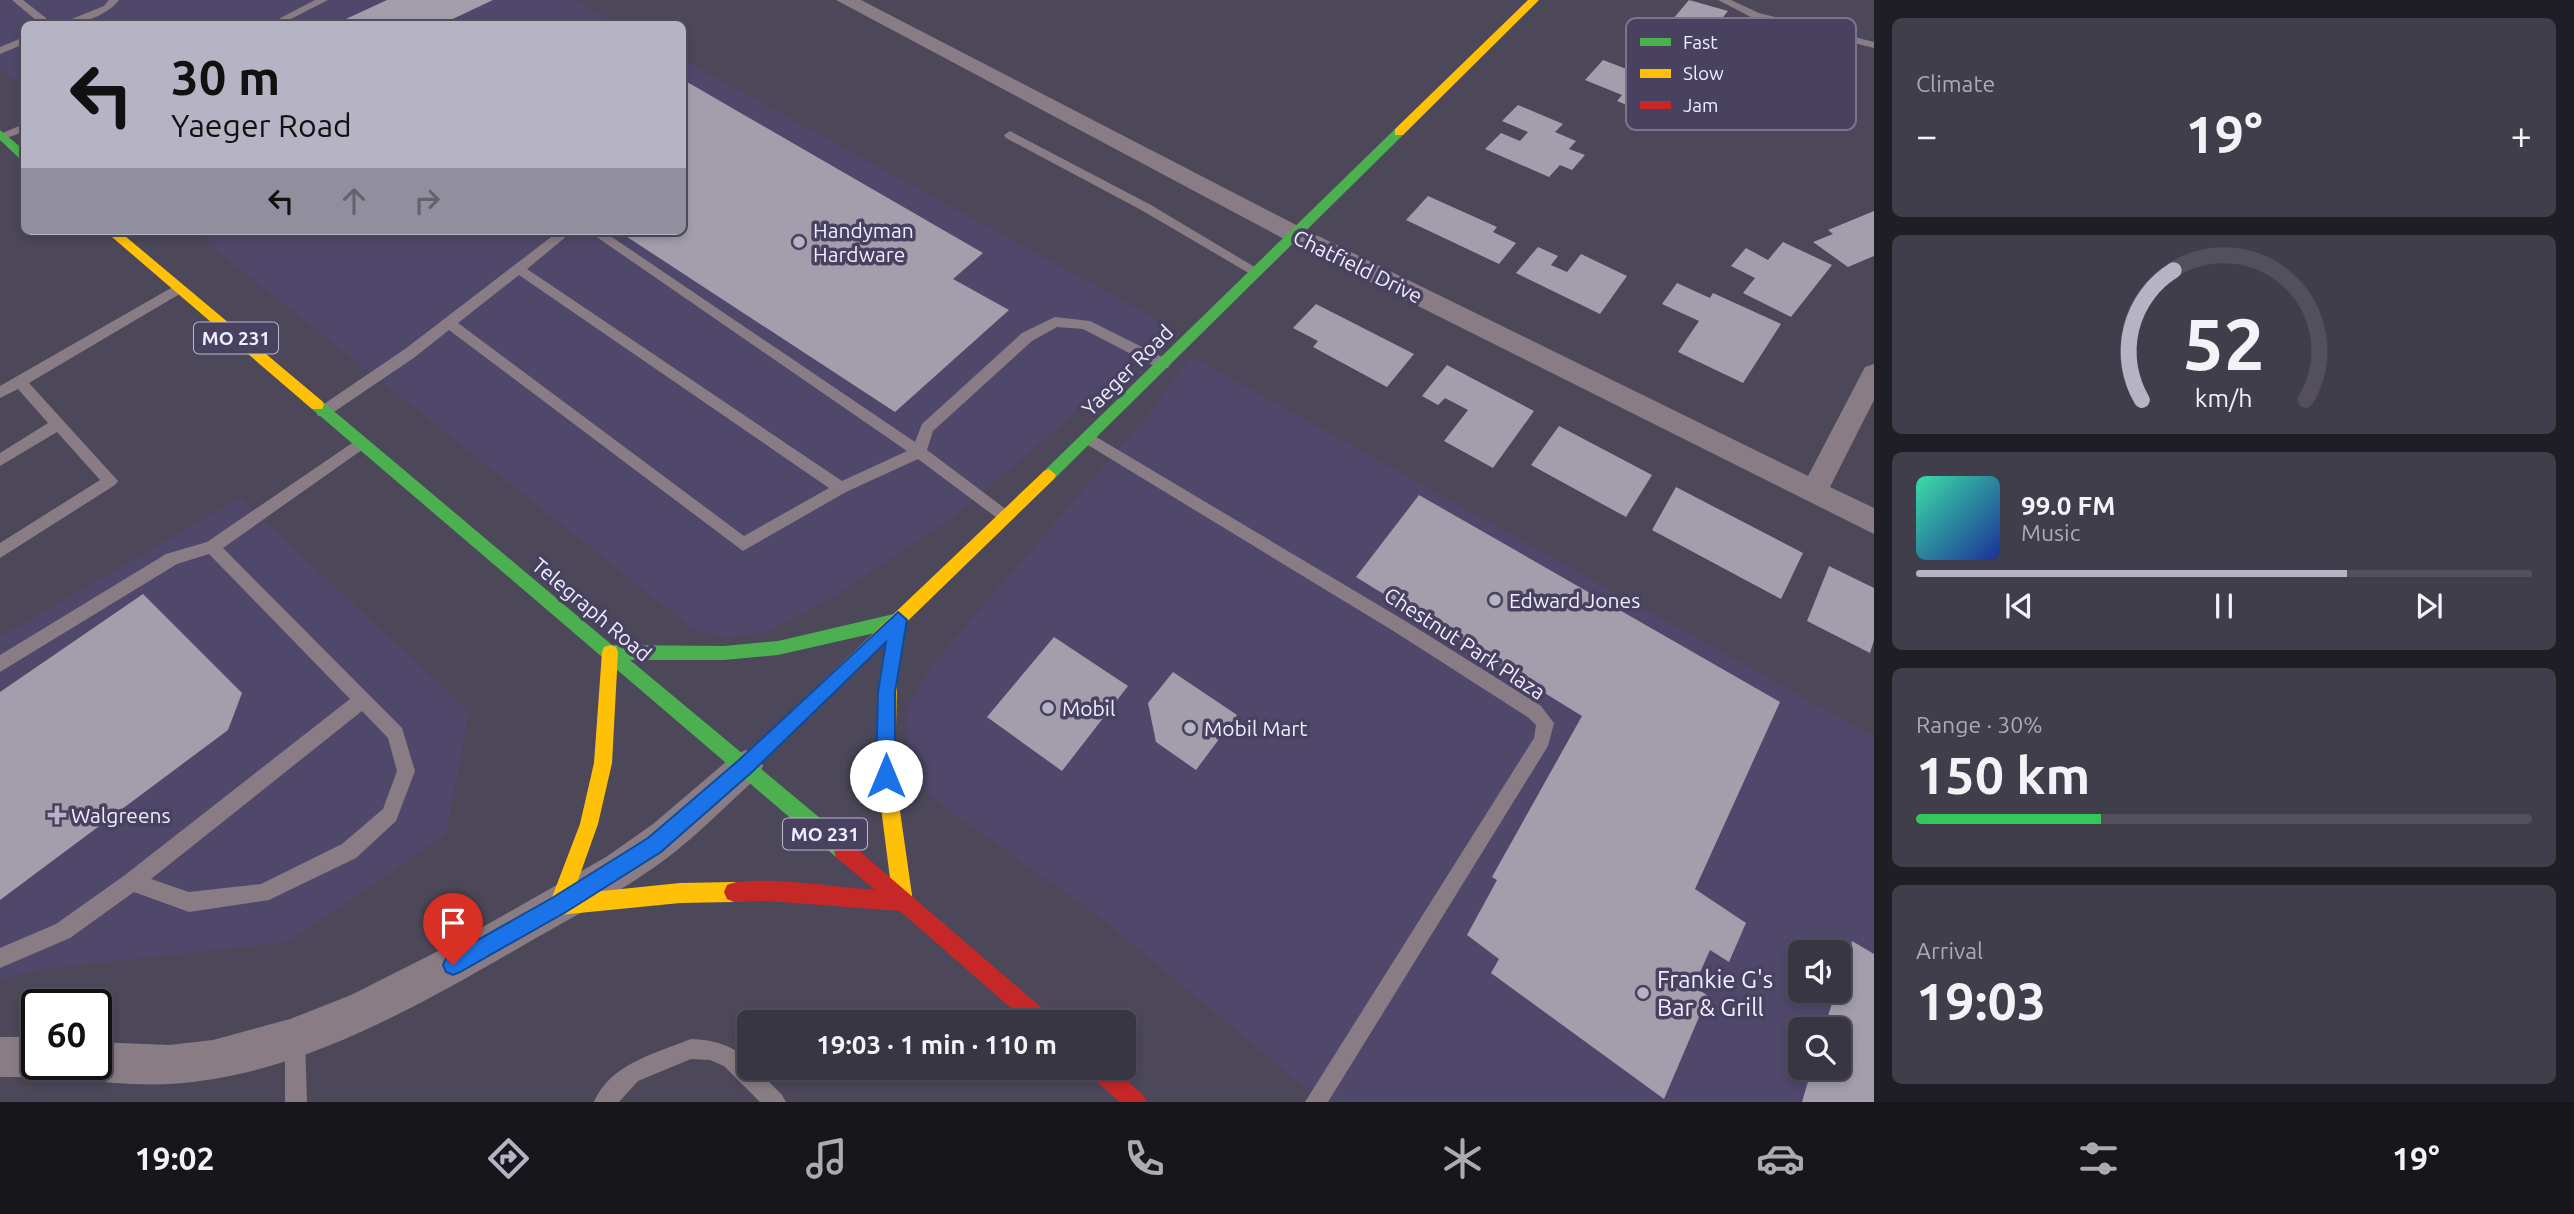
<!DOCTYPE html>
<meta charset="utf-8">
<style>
:root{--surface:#393643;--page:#403e4a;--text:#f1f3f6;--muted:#ababb2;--line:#53505c;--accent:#b6b3c5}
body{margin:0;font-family:Ubuntu,sans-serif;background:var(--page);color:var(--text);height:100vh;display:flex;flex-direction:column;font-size:26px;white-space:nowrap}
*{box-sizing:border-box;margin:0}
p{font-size:23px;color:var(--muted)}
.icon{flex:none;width:38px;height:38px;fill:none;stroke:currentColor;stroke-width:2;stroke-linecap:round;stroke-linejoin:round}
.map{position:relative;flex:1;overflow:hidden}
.details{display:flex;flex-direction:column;gap:18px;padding:18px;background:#1f1e25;width:700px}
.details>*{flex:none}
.guide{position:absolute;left:21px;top:21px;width:665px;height:214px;border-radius:10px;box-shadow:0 4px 10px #0003,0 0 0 2px var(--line);background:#b6b3c5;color:#111;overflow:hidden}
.buttons{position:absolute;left:1788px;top:940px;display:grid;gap:14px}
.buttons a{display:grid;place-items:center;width:63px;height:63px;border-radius:10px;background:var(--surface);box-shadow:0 4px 10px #0003,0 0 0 2px var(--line);font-size:35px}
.speed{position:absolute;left:21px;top:989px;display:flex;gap:14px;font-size:35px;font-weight:700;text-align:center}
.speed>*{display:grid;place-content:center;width:91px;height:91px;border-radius:50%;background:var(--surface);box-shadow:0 4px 10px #0003,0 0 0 2px var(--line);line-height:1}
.speed .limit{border:4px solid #111;border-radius:10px;background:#fff;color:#111}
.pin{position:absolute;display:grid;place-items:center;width:60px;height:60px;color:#fff;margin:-72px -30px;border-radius:50% 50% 50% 0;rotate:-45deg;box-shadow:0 0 7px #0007}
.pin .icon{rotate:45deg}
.me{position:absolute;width:77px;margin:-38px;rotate:0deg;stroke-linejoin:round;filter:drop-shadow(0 0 5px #0008)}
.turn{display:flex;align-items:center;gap:24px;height:147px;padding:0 35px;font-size:32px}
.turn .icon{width:91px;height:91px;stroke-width:2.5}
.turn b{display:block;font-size:49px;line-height:60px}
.lanes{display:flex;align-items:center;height:66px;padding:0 35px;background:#0003;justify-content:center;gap:35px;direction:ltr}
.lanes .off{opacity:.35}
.big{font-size:52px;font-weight:700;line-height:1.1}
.details .widget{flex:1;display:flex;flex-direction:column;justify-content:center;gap:10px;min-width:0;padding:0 24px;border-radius:10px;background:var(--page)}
.details .dial{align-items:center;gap:0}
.dial svg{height:182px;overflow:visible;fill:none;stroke:var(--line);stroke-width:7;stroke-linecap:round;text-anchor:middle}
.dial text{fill:var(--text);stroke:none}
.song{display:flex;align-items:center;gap:21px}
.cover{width:84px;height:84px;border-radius:10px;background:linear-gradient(135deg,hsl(160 70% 55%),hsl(230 70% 35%))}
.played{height:7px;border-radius:4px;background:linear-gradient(90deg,var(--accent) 70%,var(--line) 70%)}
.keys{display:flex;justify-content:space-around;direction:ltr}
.heat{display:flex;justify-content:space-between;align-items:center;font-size:38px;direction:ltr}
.charge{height:10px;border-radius:5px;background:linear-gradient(90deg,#34c759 30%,var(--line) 0)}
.trip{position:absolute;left:737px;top:1010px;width:399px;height:70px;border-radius:10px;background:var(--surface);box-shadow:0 4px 10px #0003,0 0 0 2px var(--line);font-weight:700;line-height:70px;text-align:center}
.tab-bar{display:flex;height:112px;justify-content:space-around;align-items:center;background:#17161b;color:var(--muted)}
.tab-bar .icon{width:49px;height:49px}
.tab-bar .on{color:var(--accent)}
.tab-bar b{font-size:32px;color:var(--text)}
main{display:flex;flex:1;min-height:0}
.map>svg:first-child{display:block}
</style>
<main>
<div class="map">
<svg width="1874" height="1102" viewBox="0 0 1874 1102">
<rect width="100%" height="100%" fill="#4c4859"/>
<!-- built -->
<path fill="#50486b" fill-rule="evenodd" d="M0,0H573L617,24H24V89L0,68Z
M683,60L1175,329L954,516L830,599L765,632L725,637L693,629L192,231H682Z
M1191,356L1874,737V1102H1323L1097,915L943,806L919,785L908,751V706L932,665L1148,415ZM1801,952H1839V990H1801ZM1801,1029H1839V1068H1801Z
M240,498L469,712L446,834L289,942L43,969L0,979V637Z"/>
<!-- building -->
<path fill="#a49eac" d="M387,0H493L442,24H335Z
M1689,0L1728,11L1716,26L1723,29L1712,42L1667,26Z
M1603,60L1650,78L1648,80L1664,87L1644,112L1617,101L1622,95L1585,80Z
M682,79L983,253L953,279L1009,310L895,412L618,231H682V161L688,157L682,154Z
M1518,105L1563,124L1555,132L1576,141L1569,149L1585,155L1572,170L1560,165L1549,177L1485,149L1501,133L1520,141L1528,132L1502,121Z
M1428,196L1497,227L1493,232L1516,243L1499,264L1406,220Z
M1874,211V256L1848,267L1813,242L1833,234L1828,230Z
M1783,242L1832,265L1791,317L1743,293L1755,278L1731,266L1746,248L1768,260Z
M1538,247L1558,256L1551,265L1567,272L1581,254L1627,276L1600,314L1516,273Z
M1677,283L1710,298L1713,293L1781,324L1743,383L1678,352L1699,321L1662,304Z
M1316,304L1414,354L1387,387L1313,347L1318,341L1293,328Z
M1447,365L1534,411L1493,468L1444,441L1468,410L1445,398L1438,405L1422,396Z
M1559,426L1652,475L1626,517L1531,465Z
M1676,487L1803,553L1781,599L1652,530Z
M1419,495L1780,702L1695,889L1746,923L1729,962L1710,950L1694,986L1708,996L1664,1099L1491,973L1499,959L1467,935L1497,880L1492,877L1582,716L1356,577Z
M1829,566L1874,588V640L1870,653L1807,621Z
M143,594L242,693L228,730L0,900V692Z
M1054,637L1128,686L1062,771L987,717Z
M1173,672L1237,715L1196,770L1156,742L1148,703Z
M1852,941L1874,954V1102H1802L1812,1068H1839V1029H1824L1836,990H1839Z"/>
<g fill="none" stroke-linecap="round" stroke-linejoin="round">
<!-- lane -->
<path fill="#8a7c84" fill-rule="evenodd" d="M12,0H23L46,18V24H36L37,21Z
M109,0H119C107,16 78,26 59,24L104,6Z
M315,0H328L281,24H269Z
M1718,0H1731L1759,13L1874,42V48L1751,17Z
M24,37V44L0,54V47Z
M24,124V132L0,140V134Z
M1010,131L1151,205L1263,272L1257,276L1252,275L1143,211L1006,138L1004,135Z
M559,231H573L527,269L842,481L907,451L588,231H603L915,442L922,424L1022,333L1055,317L1090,321L1168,360L1170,364L1168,368H1158L1083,329L1057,327L1032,341L933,431L927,450L1011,513L1014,517L1011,521H1001L918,459L846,492L743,551L449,330L415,357L328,416H318L316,412L318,408L405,349ZM519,275L829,488L744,536L458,323Z
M178,284L183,286V292L29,383L118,481L115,485L0,558V543L100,480L57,432L0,466V453L48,423L18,389L0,398V386Z
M1088,432L1407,622L1541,706L1554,723L1548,746L1328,1102H1305L1534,738L1536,725L1529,718L1395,632L1083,442L1081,438L1083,434Z
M361,437L366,439L368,443L366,447L223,548L402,728L415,771L396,821L356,858L269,900L189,912L134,892L70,938L0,968V948L56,924L125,875L350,699L209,554L177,564L0,672V655L166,554L207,542ZM362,711L388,738L397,771L383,809L342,844L261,884L189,892L151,879Z
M295,1028L302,1031L305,1038L307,1102H285V1038L288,1031Z
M691,1039C714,1040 733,1045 749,1061V1068H755L782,1095L786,1102H760L724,1066L710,1060L691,1059L638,1081L619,1102H594C610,1064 656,1053 691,1039Z"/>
<!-- street -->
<path fill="#8a7c84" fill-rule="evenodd" d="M836,0H861L1302,228L1808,476L1865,367L1874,364V400L1830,487L1874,508V534L1286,240Z
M746,750L758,755L763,766L758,777C727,804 699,834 667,858C626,889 580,913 536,938C416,1007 277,1091 134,1084C116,1083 99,1083 82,1076L77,1064H96V1042L169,1045L213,1040L290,1019L351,995L460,940L606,857L653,824L734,755Z
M0,1037H37V1064H54L51,1071L37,1077H0Z"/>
<!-- fast -->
<path fill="#4caf50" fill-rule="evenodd" d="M1399,128L1403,129V135L1054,479H1044L1042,475L1044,471L1395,129Z
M0,130L24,150V160L20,159L0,140Z
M317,400L322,401L612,645L724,646L778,641L898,613L904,615L906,620L897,680L894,685L888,688L882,685L879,680L888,630L778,655L724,660H630L850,843L852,850L850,857L843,859L836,857L312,409L310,405Z"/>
<!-- slow -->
<path fill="#ffc107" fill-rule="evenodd" d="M1528,0H1539L1403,135H1395V129Z
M105,231H119L322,401L324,405L322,409H312Z
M1049,469L1056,475L1054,479L752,772L746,775L740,772L737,766L740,760L1044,471Z
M610,645L616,647L618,652L612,763L598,824L573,894L680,883L734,882L741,885L744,892L741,899L734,902L680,903L559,915L552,912L549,905L580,824L594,763L602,652L604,647Z
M888,672L894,675L897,680L895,776L913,902L910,909L903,912L896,909L893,902L877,776L879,680L882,675Z"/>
<!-- jam -->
<path fill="#c62828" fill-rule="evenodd" d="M843,841L850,843L1050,1015L1053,1022H1027L900,911L767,901L734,902L727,899L724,892L727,885C754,874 843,888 875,890L836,857L834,850L836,843Z
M1086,1068H1112L1143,1095L1147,1102H1120L1089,1075Z"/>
</g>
<!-- route -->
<path fill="#1a73e8" stroke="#114b97" stroke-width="2" d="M898,612L907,620L895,692V776L892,782L886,785L879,782L876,776L878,692L886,642L752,772L661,852L566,912L460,972L453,975L446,972L443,965L446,958L552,898L648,838L739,760Z"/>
<!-- markers -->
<g fill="#b6b3c5" stroke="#484160" stroke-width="2.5">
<circle cx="799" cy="242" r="7"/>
<circle cx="1495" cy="600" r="7"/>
<circle cx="1048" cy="708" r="7"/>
<circle cx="1190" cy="728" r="7"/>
<path d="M53.5 804.5h7v7h7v7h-7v7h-7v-7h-7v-7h7z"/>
<circle cx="1643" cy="993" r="7"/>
</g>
<g text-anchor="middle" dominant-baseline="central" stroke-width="7" stroke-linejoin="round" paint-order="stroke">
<!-- shield labels -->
<g fill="#484160" stroke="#bdb9cf" stroke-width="2">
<rect x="194" y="322.5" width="84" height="31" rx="5"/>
<rect x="783" y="818.5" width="84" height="31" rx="5"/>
</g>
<g font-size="19" font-weight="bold" fill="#efecff">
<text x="236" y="338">MO 231</text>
<text x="825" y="834">MO 231</text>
</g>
<!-- poi labels -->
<g font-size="21" fill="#efecff" stroke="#484160" text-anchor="start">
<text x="813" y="230">Handyman<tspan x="813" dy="24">Hardware</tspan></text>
<text x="1509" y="600">Edward Jones</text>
<text x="1062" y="708">Mobil</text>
<text x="1204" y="728">Mobil Mart</text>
<text x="71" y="815">Walgreens</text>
</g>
<!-- street labels -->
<g font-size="21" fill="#efecff" stroke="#484160">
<text transform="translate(1358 266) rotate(26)">Chatfield Drive</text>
<text transform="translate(1127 370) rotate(-45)">Yaeger Road</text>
<text transform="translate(592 609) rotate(40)">Telegraph Road</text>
<text transform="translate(1465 643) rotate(33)">Chestnut Park Plaza</text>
</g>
<!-- near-poi labels -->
<g font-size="24" fill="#efecff" stroke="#484160" text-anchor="start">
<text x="1657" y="979">Frankie G's<tspan x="1657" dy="28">Bar &amp; Grill</tspan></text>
</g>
</g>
<!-- legend -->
<rect x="1626" y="18" width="230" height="112" rx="10" fill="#484160" stroke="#7a7490" stroke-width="2"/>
<rect x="1640" y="38" width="31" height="8" fill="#4caf50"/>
<rect x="1640" y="69" width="31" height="9" fill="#ffc107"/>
<rect x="1640" y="101" width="31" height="8" fill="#c62828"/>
<g font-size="19" fill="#efecff">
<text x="1683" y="49">Fast</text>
<text x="1683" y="80">Slow</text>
<text x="1683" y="112">Jam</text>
</g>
</svg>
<div class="buttons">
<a><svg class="icon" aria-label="sound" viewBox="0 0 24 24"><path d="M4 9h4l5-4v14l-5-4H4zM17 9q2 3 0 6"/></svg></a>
<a><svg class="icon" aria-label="search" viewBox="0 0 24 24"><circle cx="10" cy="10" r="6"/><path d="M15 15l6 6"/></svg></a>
</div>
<div class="speed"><div class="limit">60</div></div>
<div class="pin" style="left:453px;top:965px;background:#d93025"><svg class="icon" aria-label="arrive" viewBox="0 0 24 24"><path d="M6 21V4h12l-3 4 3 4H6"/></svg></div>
<svg class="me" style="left:886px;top:776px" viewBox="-20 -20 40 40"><circle r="19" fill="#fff"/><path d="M0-13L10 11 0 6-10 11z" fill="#1a73e8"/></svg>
<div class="trip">19:03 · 1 min · 110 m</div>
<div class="guide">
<div class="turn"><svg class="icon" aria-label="left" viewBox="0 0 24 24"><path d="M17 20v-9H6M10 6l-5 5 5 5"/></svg><div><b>30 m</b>Yaeger Road</div></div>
<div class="lanes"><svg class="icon" aria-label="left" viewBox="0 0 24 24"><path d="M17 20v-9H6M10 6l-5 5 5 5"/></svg><svg class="icon off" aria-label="ahead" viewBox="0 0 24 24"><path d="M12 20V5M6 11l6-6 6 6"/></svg><svg class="icon off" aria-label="right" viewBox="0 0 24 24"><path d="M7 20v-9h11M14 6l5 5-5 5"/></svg></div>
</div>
</div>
<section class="details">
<div class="widget"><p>Climate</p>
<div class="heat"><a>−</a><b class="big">19°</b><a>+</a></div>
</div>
<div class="widget dial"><svg viewBox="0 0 100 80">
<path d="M14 69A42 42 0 1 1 86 69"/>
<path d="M14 69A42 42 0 0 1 28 12" stroke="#b6b3c5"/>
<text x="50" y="56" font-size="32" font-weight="700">52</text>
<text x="50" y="72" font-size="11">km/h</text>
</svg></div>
<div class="widget">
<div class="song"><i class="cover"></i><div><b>99.0 FM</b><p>Music</p></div></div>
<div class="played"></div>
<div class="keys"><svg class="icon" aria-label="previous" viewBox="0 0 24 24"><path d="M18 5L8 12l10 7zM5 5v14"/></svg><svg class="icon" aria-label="pause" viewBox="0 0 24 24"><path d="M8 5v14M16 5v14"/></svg><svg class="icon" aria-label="next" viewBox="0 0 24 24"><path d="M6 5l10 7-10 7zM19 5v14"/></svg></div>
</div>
<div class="widget"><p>Range · 30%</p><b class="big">150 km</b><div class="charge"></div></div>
<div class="widget"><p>Arrival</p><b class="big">19:03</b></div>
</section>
</main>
<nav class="tab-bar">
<b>19:02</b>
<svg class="icon on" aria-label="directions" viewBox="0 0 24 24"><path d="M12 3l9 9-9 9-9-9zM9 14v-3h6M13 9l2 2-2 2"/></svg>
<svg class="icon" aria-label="music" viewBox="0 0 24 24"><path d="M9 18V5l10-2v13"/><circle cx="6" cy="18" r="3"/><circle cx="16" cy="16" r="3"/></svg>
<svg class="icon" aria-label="phone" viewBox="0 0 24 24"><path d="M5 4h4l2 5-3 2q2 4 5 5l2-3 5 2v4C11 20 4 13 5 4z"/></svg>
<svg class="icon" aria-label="climate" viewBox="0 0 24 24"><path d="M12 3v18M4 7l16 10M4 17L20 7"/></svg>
<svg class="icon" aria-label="car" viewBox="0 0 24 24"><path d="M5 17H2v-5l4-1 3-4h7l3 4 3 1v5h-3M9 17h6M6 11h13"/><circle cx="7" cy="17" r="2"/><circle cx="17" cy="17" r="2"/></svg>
<svg class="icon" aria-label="filters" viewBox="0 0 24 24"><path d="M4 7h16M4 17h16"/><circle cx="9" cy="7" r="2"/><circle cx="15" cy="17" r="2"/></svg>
<b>19°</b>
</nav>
